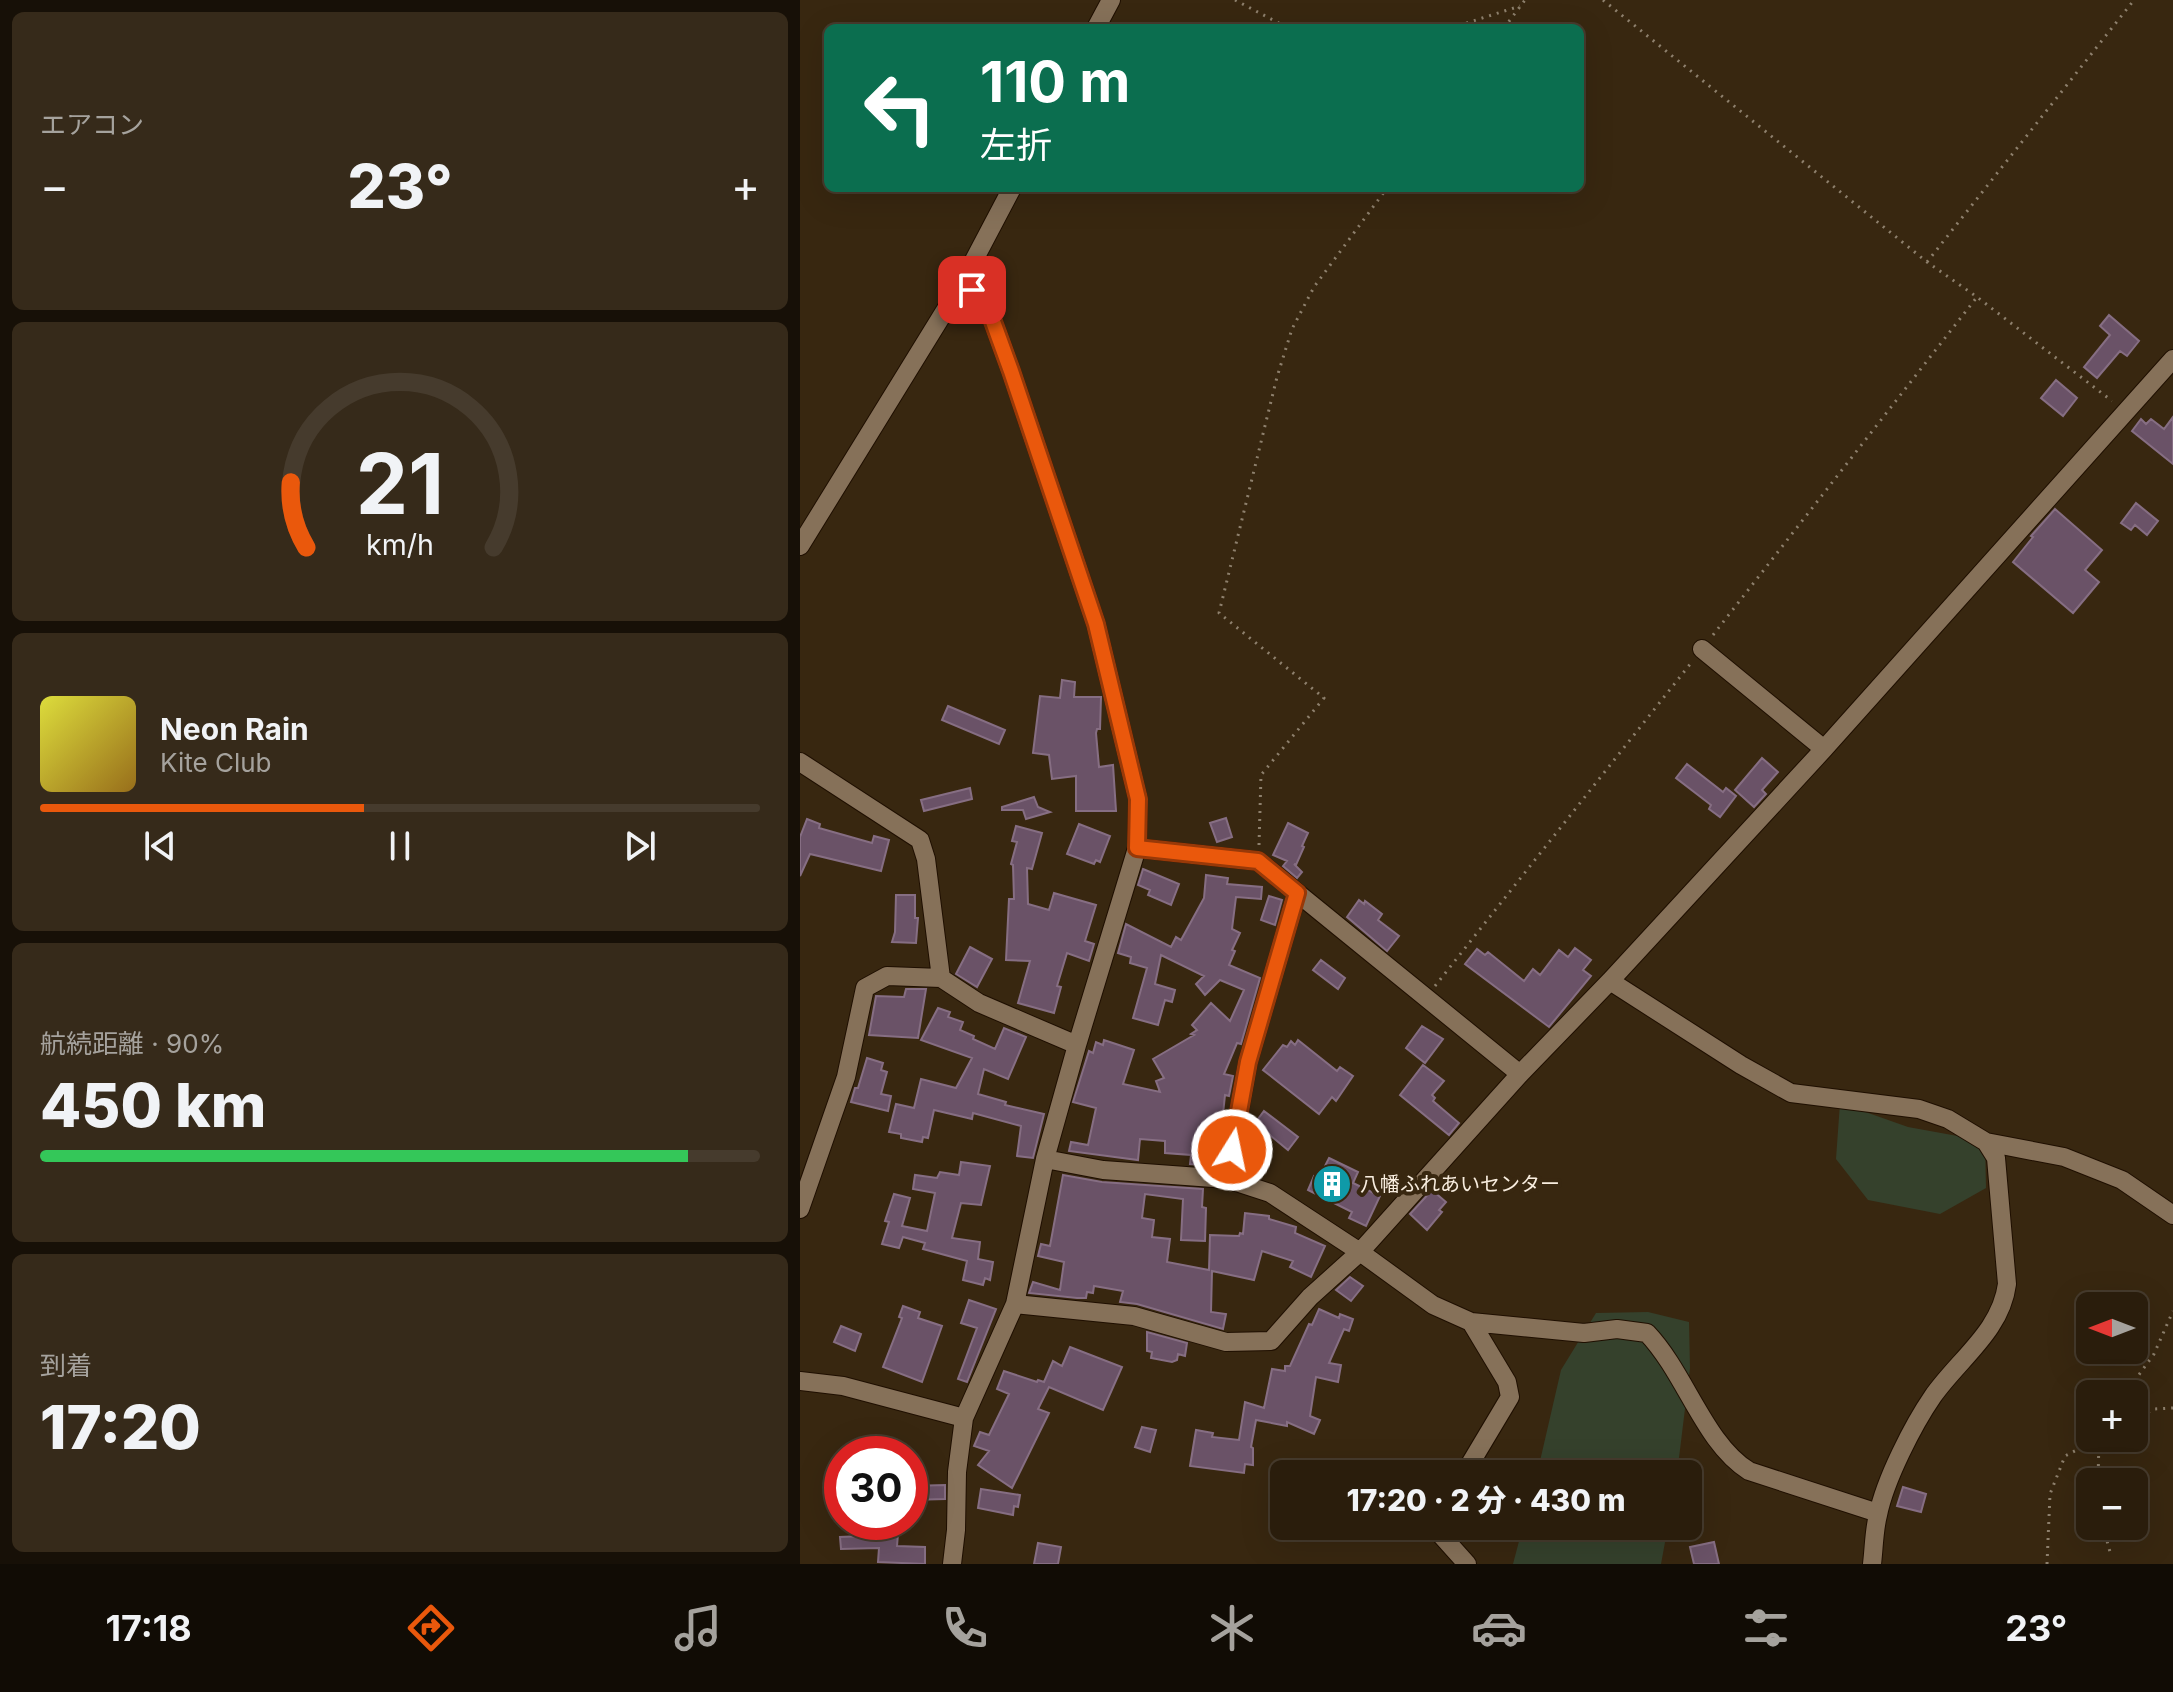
<!DOCTYPE html>
<html lang="ja">
<meta charset="utf-8">
<style>
:root{--surface:#2a1d0c;--page:#362a1a;--text:#f1f3f6;--muted:#a5a29d;--line:#463b2d;--accent:#ea580c}
body{margin:0;font-family:Inter,"Noto Sans JP",sans-serif;background:var(--page);color:var(--text);height:100vh;display:flex;flex-direction:column;font-size:30px;white-space:nowrap}
*{box-sizing:border-box;margin:0}
p{font-size:26px;color:var(--muted)}
.icon{flex:none;width:44px;height:44px;fill:none;stroke:currentColor;stroke-width:2;stroke-linecap:round;stroke-linejoin:round}
.map{position:relative;flex:1;overflow:hidden}
.drawer{display:flex;flex-direction:column;gap:12px;padding:12px;background:#171007;width:800px}
.drawer>*{flex:none}
.banner{position:absolute;left:24px;top:24px;width:760px;height:168px;border-radius:12px;box-shadow:0 8px 32px #0002,0 0 0 2px var(--line);background:#0b6e4f;color:#fff;overflow:hidden}
.needle{width:52px;rotate:270deg}
.fabs{position:absolute;left:1276px;top:1292px;display:grid;gap:16px}
.fabs a{display:grid;place-items:center;width:72px;height:72px;border-radius:12px;background:var(--surface);box-shadow:0 8px 32px #0002,0 0 0 2px var(--line);font-size:40px}
.speed{position:absolute;left:24px;top:1436px;display:flex;gap:16px;font-size:40px;font-weight:700;text-align:center}
.speed>*{display:grid;place-content:center;width:104px;height:104px;border-radius:50%;background:var(--surface);box-shadow:0 8px 32px #0002,0 0 0 2px var(--line);line-height:1}
.speed .limit{border:12px solid #d22;background:#fff;color:#111}
.pin{position:absolute;display:grid;place-items:center;width:68px;height:68px;color:#fff;margin:-34px;border-radius:16px;box-shadow:0 4px 12px #0006}
.me{position:absolute;width:88px;margin:-44px;rotate:10deg;stroke-linejoin:round;filter:drop-shadow(0 0 6px #0008)}
.turn{display:flex;align-items:center;gap:28px;height:168px;padding:0 24px;font-size:36px}
.turn .icon{width:104px;height:104px;stroke-width:2.5}
.turn b{display:block;font-size:56px;line-height:68px}
.big{font-size:60px;font-weight:800;line-height:1.1}
.drawer .tile{flex:1;display:flex;flex-direction:column;justify-content:center;gap:12px;min-width:0;padding:0 28px;border-radius:12px;background:var(--page)}
.drawer .dial{align-items:center;gap:0}
.dial svg{height:208px;overflow:visible;fill:none;stroke:var(--line);stroke-width:7;stroke-linecap:round;text-anchor:middle}
.dial text{fill:var(--text);stroke:none}
.song{display:flex;align-items:center;gap:24px}
.cover{width:96px;height:96px;border-radius:12px;background:linear-gradient(135deg,hsl(60 70% 55%),hsl(40 70% 35%))}
.played{height:8px;border-radius:4px;background:linear-gradient(90deg,var(--accent) 45%,var(--line) 45%)}
.keys{display:flex;justify-content:space-around;direction:ltr}
.heat{display:flex;justify-content:space-between;align-items:center;font-size:44px;direction:ltr}
.charge{height:12px;border-radius:6px;background:linear-gradient(90deg,#34c759 90%,var(--line) 0)}
.trip{position:absolute;left:470px;top:1460px;width:432px;height:80px;border-radius:12px;background:var(--surface);box-shadow:0 8px 32px #0002,0 0 0 2px var(--line);font-weight:800;line-height:80px;text-align:center}
.menu{display:flex;height:128px;justify-content:space-around;align-items:center;background:#110c05;color:var(--muted)}
.menu .icon{width:56px;height:56px}
.menu .selected{color:var(--accent)}
.menu b{font-size:36px;color:var(--text)}
main{display:flex;flex:1;min-height:0}
.map>svg:first-child{display:block}
</style>
<main>
<section class="drawer">
<div class="tile"><p>エアコン</p>
<div class="heat"><a>−</a><b class="big">23°</b><a>+</a></div>
</div>
<div class="tile dial"><svg viewBox="0 0 100 80">
<path d="M14 69A42 42 0 1 1 86 69"/>
<path d="M14 69A42 42 0 0 1 8 44" stroke="#ea580c"/>
<text x="50" y="56" font-size="32" font-weight="700">21</text>
<text x="50" y="72" font-size="11">km/h</text>
</svg></div>
<div class="tile">
<div class="song"><i class="cover"></i><div><b>Neon Rain</b><p>Kite Club</p></div></div>
<div class="played"></div>
<div class="keys"><svg class="icon" aria-label="previous" viewBox="0 0 24 24"><path d="M18 5L8 12l10 7zM5 5v14"/></svg><svg class="icon" aria-label="pause" viewBox="0 0 24 24"><path d="M8 5v14M16 5v14"/></svg><svg class="icon" aria-label="next" viewBox="0 0 24 24"><path d="M6 5l10 7-10 7zM19 5v14"/></svg></div>
</div>
<div class="tile"><p>航続距離 · 90%</p><b class="big">450 km</b><div class="charge"></div></div>
<div class="tile"><p>到着</p><b class="big">17:20</b></div>
</section>
<div class="map">
<svg width="1373" height="1564" viewBox="0 0 1373 1564">
<rect width="100%" height="100%" fill="#382710"/>
<!-- green -->
<path fill="#35412c" d="M1040,1103L1108,1127L1185,1141L1186,1188L1140,1214L1068,1200L1036,1159Z
M848,1312L889,1322L890,1368L877,1474H737L761,1370L796,1313Z
M723,1526H868L861,1564H713Z"/>
<!-- building -->
<path fill="#6a5267" stroke="#866e83" stroke-width="2" d="M1309,315L1339,341L1327,356L1320,351L1297,378L1284,367L1310,335L1300,326Z
M1256,380L1277,398L1263,416L1241,398Z
M1373,417V464L1332,431L1341,419L1346,424L1351,419L1364,429Z
M1336,503L1358,521L1347,535L1335,525L1331,530L1321,523Z
M1255,509L1302,550L1285,570L1299,582L1273,613L1213,562L1233,537L1231,536Z
M262,680L275,682L274,697H301L300,729H297L296,733L299,767L313,765L316,811H276V776L252,779L249,755L233,753L240,696L260,698Z
M148,706L205,730L199,744L142,720Z
M962,758L978,772L962,790L966,794L954,807L935,790Z
M887,764L923,792L926,788L936,796L920,817L909,809L911,805L876,778Z
M170,788L172,799L124,811L121,800Z
M234,797L238,807L250,812L226,819L223,810H202V807Z
M426,818L432,837L417,842L410,823Z
M7,819L20,824L19,828L72,843L74,836L89,840L81,871L10,854L0,876V837Z
M488,823L508,833L502,846L504,847L496,865L494,864L502,872L497,878L483,866L487,861L473,855Z
M279,824L310,836L300,862L296,860L294,864L267,854Z
M216,826L242,833L232,869L227,868L228,904L249,910L254,893L296,905L285,941L294,944L289,961L267,953L257,986L261,987L254,1013L218,1003L230,961L206,960L209,899H214L213,865L211,864L217,842L212,841Z
M343,869L379,884L371,905L348,895L350,890L338,885Z
M406,875L428,878L427,884L462,887L461,899L436,897L432,929L440,933L432,950L435,951L429,965L460,978L441,1044L437,1043L424,1074L433,1076L429,1096L425,1095L421,1134L409,1133L406,1137L405,1162L418,1163L417,1166L390,1164L391,1155L365,1153V1141L340,1139L338,1160L269,1151L271,1142L288,1145L296,1108L273,1102L289,1051L293,1053L296,1042L303,1045L304,1040L334,1050L323,1084L360,1092L356,1081L364,1078L353,1059L394,1035L391,1034L397,1030L392,1025L411,1003L430,1021L444,990L420,980L405,995L396,984L404,976L361,955L355,984L375,990L372,1002L365,1000L358,1025L333,1018L347,968L330,963L331,957L318,953L326,924L371,947L376,937L381,940L404,898Z
M96,895H115V918H118L116,943L92,942L95,932Z
M469,896L482,900L475,925L461,920Z
M559,900L564,904L565,901L582,914L578,920L599,936L587,951L547,917Z
M170,947L192,959L177,987L156,974Z
M775,948L791,960L783,970L791,976L749,1027L665,964L677,949L685,955L688,952L724,981L733,969L740,975L759,950L768,957Z
M521,960L545,978L538,989L513,970Z
M106,989H126L118,1038L69,1035L76,996L104,997Z
M138,1008L150,1012L148,1017L163,1022L160,1030L174,1036L173,1039L195,1049L204,1028L226,1037L208,1079L184,1069L178,1094L206,1102L205,1105L244,1114L233,1158L217,1156L221,1126L173,1113L172,1119L134,1110L128,1138L123,1137L122,1142L101,1138V1134L89,1132L96,1104L114,1108L121,1079L156,1088L172,1058L121,1040Z
M622,1026L643,1039L625,1063L606,1048Z
M498,1040L537,1071L540,1067L553,1076L536,1101L532,1097L519,1114L463,1070L483,1045L487,1047L491,1041L495,1045Z
M67,1058L83,1063L81,1070L87,1072L81,1094L91,1096L88,1111L51,1102L55,1088H58Z
M623,1065L644,1081L632,1095L635,1098L633,1101L659,1123L649,1135L600,1095Z
M464,1111L498,1137L488,1150L455,1123Z
M529,1158L558,1172L553,1183L580,1196L566,1226L549,1218L552,1212L508,1190L514,1176L519,1178Z
M161,1162L190,1166L181,1205L161,1203L152,1238L180,1242L178,1259L193,1262L190,1280L185,1278L183,1285L163,1280L167,1261L123,1249L125,1243L103,1237L99,1248L82,1244L89,1222L85,1221L94,1194L110,1198L102,1226L127,1231L135,1193L113,1189L115,1175L137,1178L140,1172L159,1175Z
M263,1175L302,1182L403,1189L402,1207L406,1208L405,1241L381,1240L383,1199L345,1194L342,1218L354,1220L352,1237L370,1239L367,1262L409,1270L410,1235L439,1236L440,1233L443,1234L445,1213L469,1216V1219L496,1227L495,1233L525,1246L511,1277L490,1267L493,1261L462,1251L454,1280L412,1271L411,1312L426,1314L423,1329L337,1304L320,1302L323,1291L294,1286L293,1293L287,1292L286,1298H277L229,1293L233,1282L260,1290L264,1262L238,1256L241,1244L250,1246Z
M632,1190L646,1202L639,1210L642,1212L627,1230L610,1214Z
M550,1277L563,1286L551,1301L536,1290Z
M169,1300L196,1309L167,1382L158,1379L177,1328L161,1323Z
M103,1306L120,1312L118,1318L142,1326L122,1382L83,1367L102,1318L99,1317Z
M519,1309L539,1318L540,1314L553,1319L549,1331L544,1329L529,1363L541,1365L538,1382L516,1377L510,1416L520,1420L514,1434L487,1422V1426L456,1420L451,1447L453,1448V1465L445,1464L444,1473L390,1466L396,1430L413,1433L412,1437L439,1440L445,1402L464,1408L472,1369L485,1371V1366H490L509,1324L512,1325Z
M41,1326L61,1334L55,1351L34,1342Z
M347,1332L387,1343L385,1356L378,1354L377,1360L372,1362L351,1358L352,1352L347,1351Z
M270,1347L322,1367L303,1410L249,1387L238,1409L249,1413L212,1488L178,1465L189,1451L174,1446L180,1432L189,1435L209,1394L197,1389L204,1371L237,1382L238,1380L244,1382L253,1361L262,1366Z
M342,1427L356,1430L350,1452L335,1447Z
M145,1485V1499L110,1500V1486Z
M1103,1487L1126,1494L1121,1512L1097,1506Z
M181,1489L220,1495L218,1507L214,1506L213,1515L178,1508Z
M64,1522H99L97,1546L125,1547V1564L78,1562L79,1548L41,1549L40,1537L63,1536Z
M914,1542L919,1564H894L890,1547Z
M238,1543L261,1547L258,1564H234Z"/>
<g fill="none" stroke-linecap="round" stroke-linejoin="round">
<!-- minor casing -->
<g stroke="#1f0f00" stroke-width="20">
<path id="minor" d="M296,28L311,0
M0,546L162,283L212,188
M902,649L1024,749
M0,762L120,840L126,859L141,978L179,1003L277,1045
M337,848L458,861L720,1074
M810,981L941,1065L991,1093L1119,1109L1148,1119L1186,1142L1264,1157L1322,1180L1373,1215
M245,1159L303,1170L427,1179L470,1193L560,1252L633,1305L671,1322L784,1333L817,1329L847,1333C886,1374 904,1443 949,1471L1078,1513
M427,1179L448,1062L497,893
M0,1209L46,1077L65,988L87,976L141,978
M215,1304L334,1316L426,1342L471,1341L510,1297L560,1252L720,1074L810,981L1024,749L1373,359
M0,1381L43,1386L164,1418
M664,1474L710,1397L707,1382L671,1322
M633,1526L667,1564
M152,1564L156,1530L157,1472L164,1418L215,1304L245,1159L277,1045L337,848L338,799L296,624L211,371L187,305L162,283
M1072,1564C1074,1548 1074,1530 1078,1515C1085,1480 1113,1425 1133,1396C1159,1359 1201,1331 1207,1284L1196,1158L1186,1142"/>
</g>
<!-- path -->
<path stroke="#8e806d" stroke-width="3" stroke-dasharray="2 6" stroke-linecap="butt" d="M435,0L488,28
M803,0L1127,262L1177,297L1312,401
M651,28L720,6
M704,28L725,0
M1127,262L1334,0
M913,635L1177,297
M459,845L461,775L524,698L419,613L477,377L492,329L514,287L587,188
M635,986L891,663
M1325,1394L1354,1354L1373,1311
M1334,1420L1354,1409L1373,1408
M1298,1482L1299,1438
M1303,1526L1310,1552
M1247,1564L1250,1494L1265,1456L1300,1438"/>
<!-- minor -->
<use href="#minor" stroke="#867159" stroke-width="18"/>
</g>
<g fill="none" stroke-linecap="round" stroke-linejoin="round">
<!-- route casing -->
<g stroke="#983908" stroke-width="20">
<path id="route" d="M172,290L187,305L211,371L296,624L338,799L337,848L458,861L497,893L448,1062L432,1150"/>
</g>
<!-- route -->
<use href="#route" stroke="#ea580c" stroke-width="14"/>
</g>
<!-- icons -->
<defs>
<g id="building-disc" transform="scale(2)"><circle r="9.5" fill="#0f9aa8" stroke="#382710"/><path d="M-4-6H4V6H1V3H-1V6H-4ZM-2.5-4.3h1.7v1.8h-1.7ZM.8-4.3h1.7v1.8H.8ZM-2.5-1h1.7V.8h-1.7ZM.8-1h1.7V.8H.8Z" fill="#fff"/></g>
</defs>
<g fill-rule="evenodd">
<use href="#building-disc" x="532" y="1184"/>
</g>
<g text-anchor="middle" dominant-baseline="central" stroke-width="8" stroke-linejoin="round" paint-order="stroke">
<!-- poi labels -->
<g font-size="20" fill="#f8eddf" stroke="#382710" text-anchor="start">
<text x="560" y="1184">八幡ふれあいセンター</text>
</g>
</g>
</svg>
<div class="fabs">
<a><svg class="needle" viewBox="-14 -14 28 28"><path d="M0-13l5 13h-10z" fill="#e53935"/><path d="M0 13l5-13h-10z" fill="#a5a29d"/></svg></a>
<a>+</a>
<a>−</a>
</div>
<div class="speed"><div class="limit">30</div></div>
<div class="pin" style="left:172px;top:290px;background:#d93025"><svg class="icon" aria-label="arrive" viewBox="0 0 24 24"><path d="M6 21V4h12l-3 4 3 4H6"/></svg></div>
<svg class="me" style="left:432px;top:1150px" viewBox="-20 -20 40 40"><circle r="17" fill="#ea580c" stroke="#fff" stroke-width="3"/><path d="M0-11L8 9 0 5-8 9z" fill="#fff"/></svg>
<div class="trip">17:20 · 2 分 · 430 m</div>
<div class="banner">
<div class="turn"><svg class="icon" aria-label="left" viewBox="0 0 24 24"><path d="M17 20v-9H6M10 6l-5 5 5 5"/></svg><div><b>110 m</b>左折</div></div>
</div>
</div>
</main>
<nav class="menu">
<b>17:18</b>
<svg class="icon selected" aria-label="directions" viewBox="0 0 24 24"><path d="M12 3l9 9-9 9-9-9zM9 14v-3h6M13 9l2 2-2 2"/></svg>
<svg class="icon" aria-label="music" viewBox="0 0 24 24"><path d="M9 18V5l10-2v13"/><circle cx="6" cy="18" r="3"/><circle cx="16" cy="16" r="3"/></svg>
<svg class="icon" aria-label="phone" viewBox="0 0 24 24"><path d="M5 4h4l2 5-3 2q2 4 5 5l2-3 5 2v4C11 20 4 13 5 4z"/></svg>
<svg class="icon" aria-label="climate" viewBox="0 0 24 24"><path d="M12 3v18M4 7l16 10M4 17L20 7"/></svg>
<svg class="icon" aria-label="car" viewBox="0 0 24 24"><path d="M5 17H2v-5l4-1 3-4h7l3 4 3 1v5h-3M9 17h6M6 11h13"/><circle cx="7" cy="17" r="2"/><circle cx="17" cy="17" r="2"/></svg>
<svg class="icon" aria-label="filters" viewBox="0 0 24 24"><path d="M4 7h16M4 17h16"/><circle cx="9" cy="7" r="2"/><circle cx="15" cy="17" r="2"/></svg>
<b>23°</b>
</nav>
